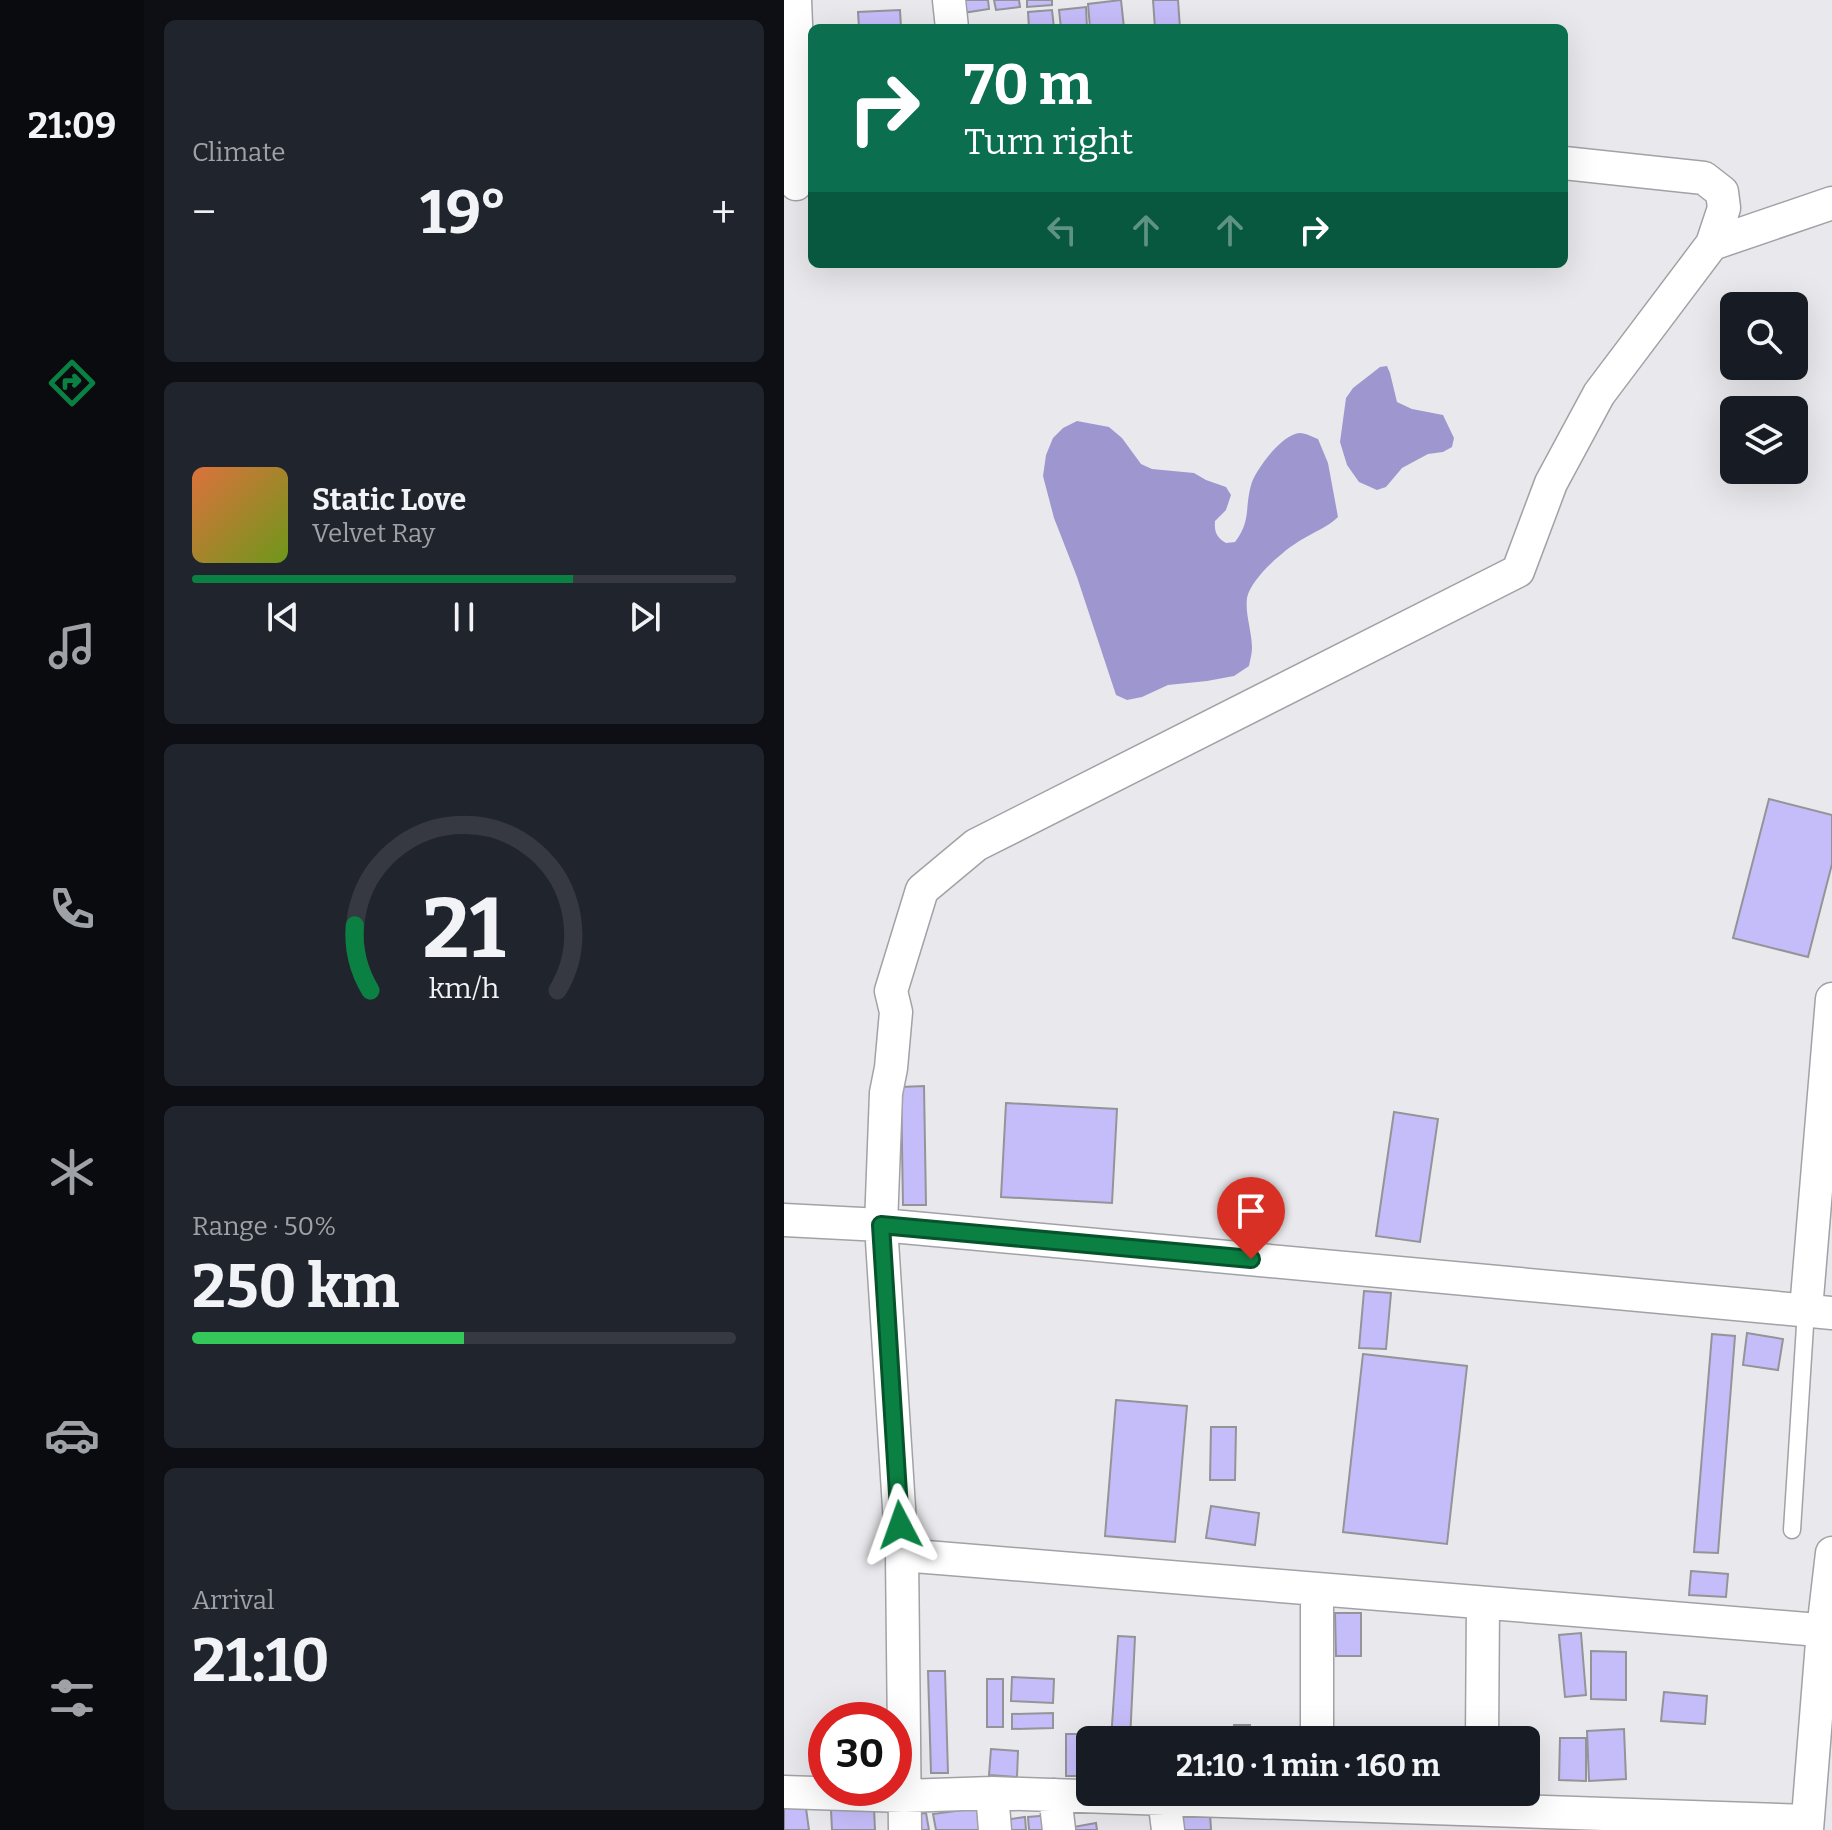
<!DOCTYPE html>
<meta charset="utf-8">
<style>
:root{--surface:#171b24;--page:#20242c;--text:#f1f3f6;--muted:#9ea1a6;--line:#363941;--accent:#0b8043}
body{margin:0;font-family:Bitter,serif;background:var(--page);color:var(--text);height:100vh;display:flex;flex-direction:column;font-size:30px;white-space:nowrap}
*{box-sizing:border-box;margin:0}
p{font-size:26px;color:var(--muted)}
.icon{flex:none;width:44px;height:44px;fill:none;stroke:currentColor;stroke-width:2;stroke-linecap:round;stroke-linejoin:round}
.map{position:relative;flex:1;overflow:hidden}
.panel{display:flex;flex-direction:column;gap:20px;padding:20px;background:#0d0f14;width:640px}
.panel>*{flex:none}
.hud{position:absolute;left:24px;top:24px;width:760px;height:244px;border-radius:12px;box-shadow:0 8px 32px #0002;background:#0b6e4f;color:#fff;overflow:hidden}
.buttons{position:absolute;left:936px;top:292px;display:grid;gap:16px}
.buttons a{display:grid;place-items:center;width:88px;height:88px;border-radius:12px;background:var(--surface);box-shadow:0 8px 32px #0002;font-size:40px}
.speed{position:absolute;left:24px;top:1702px;display:flex;gap:16px;font-size:40px;font-weight:700;text-align:center}
.speed>*{display:grid;place-content:center;width:104px;height:104px;border-radius:50%;background:var(--surface);box-shadow:0 8px 32px #0002;line-height:1}
.speed .limit{border:12px solid #d22;background:#fff;color:#111}
.pin{position:absolute;display:grid;place-items:center;width:68px;height:68px;color:#fff;margin:-82px -34px;border-radius:50% 50% 50% 0;rotate:-45deg;box-shadow:0 0 8px #0007}
.pin .icon{rotate:45deg}
.me{position:absolute;width:88px;margin:-44px;rotate:356deg;stroke-linejoin:round;filter:drop-shadow(0 0 6px #0008)}
.turn{display:flex;align-items:center;gap:28px;height:168px;padding:0 24px;font-size:36px}
.turn .icon{width:104px;height:104px;stroke-width:2.5}
.turn b{display:block;font-size:56px;line-height:68px}
.lanes{display:flex;align-items:center;height:76px;padding:0 24px;background:#0003;justify-content:center;gap:40px;direction:ltr}
.lanes .off{opacity:.35}
.big{font-size:60px;font-weight:700;line-height:1.1}
.panel .widget{flex:1;display:flex;flex-direction:column;justify-content:center;gap:12px;min-width:0;padding:0 28px;border-radius:12px;background:var(--page)}
.panel .dial{align-items:center;gap:0}
.dial svg{height:208px;overflow:visible;fill:none;stroke:var(--line);stroke-width:7;stroke-linecap:round;text-anchor:middle}
.dial text{fill:var(--text);stroke:none}
.song{display:flex;align-items:center;gap:24px}
.cover{width:96px;height:96px;border-radius:12px;background:linear-gradient(135deg,hsl(20 70% 55%),hsl(80 70% 35%))}
.played{height:8px;border-radius:4px;background:linear-gradient(90deg,var(--accent) 70%,var(--line) 70%)}
.keys{display:flex;justify-content:space-around;direction:ltr}
.heat{display:flex;justify-content:space-between;align-items:center;font-size:44px;direction:ltr}
.charge{height:12px;border-radius:6px;background:linear-gradient(90deg,#34c759 50%,var(--line) 0)}
.trip{position:absolute;left:292px;top:1726px;width:464px;height:80px;border-radius:12px;background:var(--surface);box-shadow:0 8px 32px #0002;font-weight:700;line-height:80px;text-align:center}
main{display:flex;flex:1;min-height:0}
.menu{display:flex;flex-direction:column;width:144px;justify-content:space-around;align-items:center;background:#090b0e;color:var(--muted)}
.menu .icon{width:56px;height:56px}
.menu .active{color:var(--accent)}
.menu b{font-size:36px;color:var(--text)}
.map>svg:first-child{display:block}
</style>
<main>
<nav class="menu">
<b>21:09</b>
<svg class="icon active" aria-label="directions" viewBox="0 0 24 24"><path d="M12 3l9 9-9 9-9-9zM9 14v-3h6M13 9l2 2-2 2"/></svg>
<svg class="icon" aria-label="music" viewBox="0 0 24 24"><path d="M9 18V5l10-2v13"/><circle cx="6" cy="18" r="3"/><circle cx="16" cy="16" r="3"/></svg>
<svg class="icon" aria-label="phone" viewBox="0 0 24 24"><path d="M5 4h4l2 5-3 2q2 4 5 5l2-3 5 2v4C11 20 4 13 5 4z"/></svg>
<svg class="icon" aria-label="climate" viewBox="0 0 24 24"><path d="M12 3v18M4 7l16 10M4 17L20 7"/></svg>
<svg class="icon" aria-label="car" viewBox="0 0 24 24"><path d="M5 17H2v-5l4-1 3-4h7l3 4 3 1v5h-3M9 17h6M6 11h13"/><circle cx="7" cy="17" r="2"/><circle cx="17" cy="17" r="2"/></svg>
<svg class="icon" aria-label="filters" viewBox="0 0 24 24"><path d="M4 7h16M4 17h16"/><circle cx="9" cy="7" r="2"/><circle cx="15" cy="17" r="2"/></svg>
</nav>
<section class="panel">
<div class="widget"><p>Climate</p>
<div class="heat"><a>−</a><b class="big">19°</b><a>+</a></div>
</div>
<div class="widget">
<div class="song"><i class="cover"></i><div><b>Static Love</b><p>Velvet Ray</p></div></div>
<div class="played"></div>
<div class="keys"><svg class="icon" aria-label="previous" viewBox="0 0 24 24"><path d="M18 5L8 12l10 7zM5 5v14"/></svg><svg class="icon" aria-label="pause" viewBox="0 0 24 24"><path d="M8 5v14M16 5v14"/></svg><svg class="icon" aria-label="next" viewBox="0 0 24 24"><path d="M6 5l10 7-10 7zM19 5v14"/></svg></div>
</div>
<div class="widget dial"><svg viewBox="0 0 100 80">
<path d="M14 69A42 42 0 1 1 86 69"/>
<path d="M14 69A42 42 0 0 1 8 44" stroke="#0b8043"/>
<text x="50" y="56" font-size="32" font-weight="700">21</text>
<text x="50" y="72" font-size="11">km/h</text>
</svg></div>
<div class="widget"><p>Range · 50%</p><b class="big">250 km</b><div class="charge"></div></div>
<div class="widget"><p>Arrival</p><b class="big">21:10</b></div>
</section>
<div class="map">
<svg width="1048" height="1830" viewBox="0 0 1048 1830">
<rect width="100%" height="100%" fill="#e9e9ed"/>
<!-- water -->
<path fill="#9e96cf" d="M603,366L606,373L613,402L628,409L659,415L670,438L668,447L659,452L644,454L618,468L602,487L593,490L575,482L563,465L556,442L562,398L569,388L596,367Z
M293,421L325,427L338,438L357,464L368,469L410,473L422,480L442,487L447,495L442,510L431,521C430,532 433,538 442,543L451,542C468,520 460,506 468,482C474,467 498,434 516,433C521,433 529,437 534,439L544,463L554,517C544,527 530,532 517,540C500,550 467,578 463,598C461,615 468,631 468,648C468,654 466,660 465,666L450,676L423,681L384,685L358,697L343,700L332,695L293,577L270,518L259,476L262,455L269,438L279,428Z"/>
<!-- building -->
<path fill="#c5bdf9" stroke="#949498" stroke-width="2" d="M177,0H204L205,9L179,13Z
M210,0H235L236,7L212,10Z
M243,0H268V5L243,7Z
M337,0L340,28H306L304,4Z
M369,0H394L396,28H371Z
M302,7L303,28H277L275,10Z
M116,10L117,28H75L74,12Z
M268,10L270,28H245L244,12Z
M985,799L1048,815V864L1024,957L949,938Z
M140,1086L142,1205H119L117,1087Z
M222,1103L333,1109L328,1203L217,1197Z
M610,1112L654,1119L636,1242L592,1236Z
M580,1291L607,1293L602,1349L575,1348Z
M963,1333L999,1339L994,1370L959,1365Z
M928,1334L951,1336L934,1553L910,1552Z
M579,1354L683,1366L663,1544L559,1532Z
M332,1400L403,1406L391,1542L321,1536Z
M427,1427H452L451,1480H426Z
M427,1506L475,1513L471,1545L422,1538Z
M907,1571L944,1574L942,1597L905,1595Z
M551,1613H577V1656H552Z
M797,1633L802,1695L781,1697L775,1635Z
M334,1636L351,1637L346,1740H327Z
M807,1651L842,1652V1700L807,1699Z
M144,1671H161L164,1773H147Z
M228,1677L270,1679L269,1703L227,1701Z
M203,1679H219V1727H203Z
M880,1692L923,1696L921,1724L877,1721Z
M269,1713V1728L228,1729V1714Z
M450,1725H466L465,1740H449Z
M840,1729L842,1779L805,1781L803,1731Z
M282,1734H303L302,1776H282Z
M776,1738H802V1781L775,1780Z
M207,1749L234,1751L233,1777L205,1775Z
M21,1801L25,1830H0V1805Z
M90,1808L91,1830H48L47,1810Z
M194,1808L197,1830H152L149,1814Z
M142,1813L145,1830H129L127,1815Z
M426,1813L427,1830H394L393,1816Z
M268,1815L270,1830H245L244,1817Z
M241,1817L242,1830H221L220,1820Z
M312,1823L313,1830H284V1828Z"/>
<g fill="none" stroke-linecap="round" stroke-linejoin="round">
<!-- service casing -->
<g stroke="#a2a1a5" stroke-width="19">
<path id="service" d="M1008,1530L1022,1310"/>
</g>
<!-- minor casing -->
<g stroke="#a2a1a5" stroke-width="35">
<path id="minor" d="M11,0L15,97L12,184
M165,0L168,28
M928,244L1048,203
M0,1220L97,1225L1048,1313
M1022,1310L1048,999
M118,1555L1048,1631
M533,1740V1589
M698,1740L699,1603
M0,1792L120,1796L208,1793L1023,1821
M208,1793L211,1830
M271,1795L275,1830
M380,1798L384,1830
M121,1830L118,1555L97,1225L102,1093L107,1068L112,1012L107,991L138,890L192,845L734,571L767,483L815,394L928,244L940,208L938,192L920,178L780,163
M1023,1830L1039,1630L1048,1553"/>
</g>
<!-- service -->
<use href="#service" stroke="#fff" stroke-width="16"/>
<!-- minor -->
<use href="#minor" stroke="#fff" stroke-width="32"/>
</g>
<g fill="none" stroke-linecap="round" stroke-linejoin="round">
<!-- route casing -->
<g stroke="#07532c" stroke-width="20">
<path id="route" d="M116,1525L97,1225L467,1259"/>
</g>
<!-- route -->
<use href="#route" stroke="#0b8043" stroke-width="14"/>
</g>
</svg>
<div class="buttons">
<a><svg class="icon" aria-label="search" viewBox="0 0 24 24"><circle cx="10" cy="10" r="6"/><path d="M15 15l6 6"/></svg></a>
<a><svg class="icon" aria-label="layers" viewBox="0 0 24 24"><path d="M12 4l9 5-9 5-9-5zM3 14l9 5 9-5"/></svg></a>
</div>
<div class="speed"><div class="limit">30</div></div>
<div class="pin" style="left:467px;top:1259px;background:#d93025"><svg class="icon" aria-label="arrive" viewBox="0 0 24 24"><path d="M6 21V4h12l-3 4 3 4H6"/></svg></div>
<svg class="me" style="left:116px;top:1525px" viewBox="-20 -20 40 40"><path d="M0-17L14 15 0 8-14 15z" fill="#0b8043" stroke="#fff" stroke-width="4"/></svg>
<div class="trip">21:10 · 1 min · 160 m</div>
<div class="hud">
<div class="turn"><svg class="icon" aria-label="right" viewBox="0 0 24 24"><path d="M7 20v-9h11M14 6l5 5-5 5"/></svg><div><b>70 m</b>Turn right</div></div>
<div class="lanes"><svg class="icon off" aria-label="left" viewBox="0 0 24 24"><path d="M17 20v-9H6M10 6l-5 5 5 5"/></svg><svg class="icon off" aria-label="ahead" viewBox="0 0 24 24"><path d="M12 20V5M6 11l6-6 6 6"/></svg><svg class="icon off" aria-label="ahead" viewBox="0 0 24 24"><path d="M12 20V5M6 11l6-6 6 6"/></svg><svg class="icon" aria-label="right" viewBox="0 0 24 24"><path d="M7 20v-9h11M14 6l5 5-5 5"/></svg></div>
</div>
</div>
</main>
